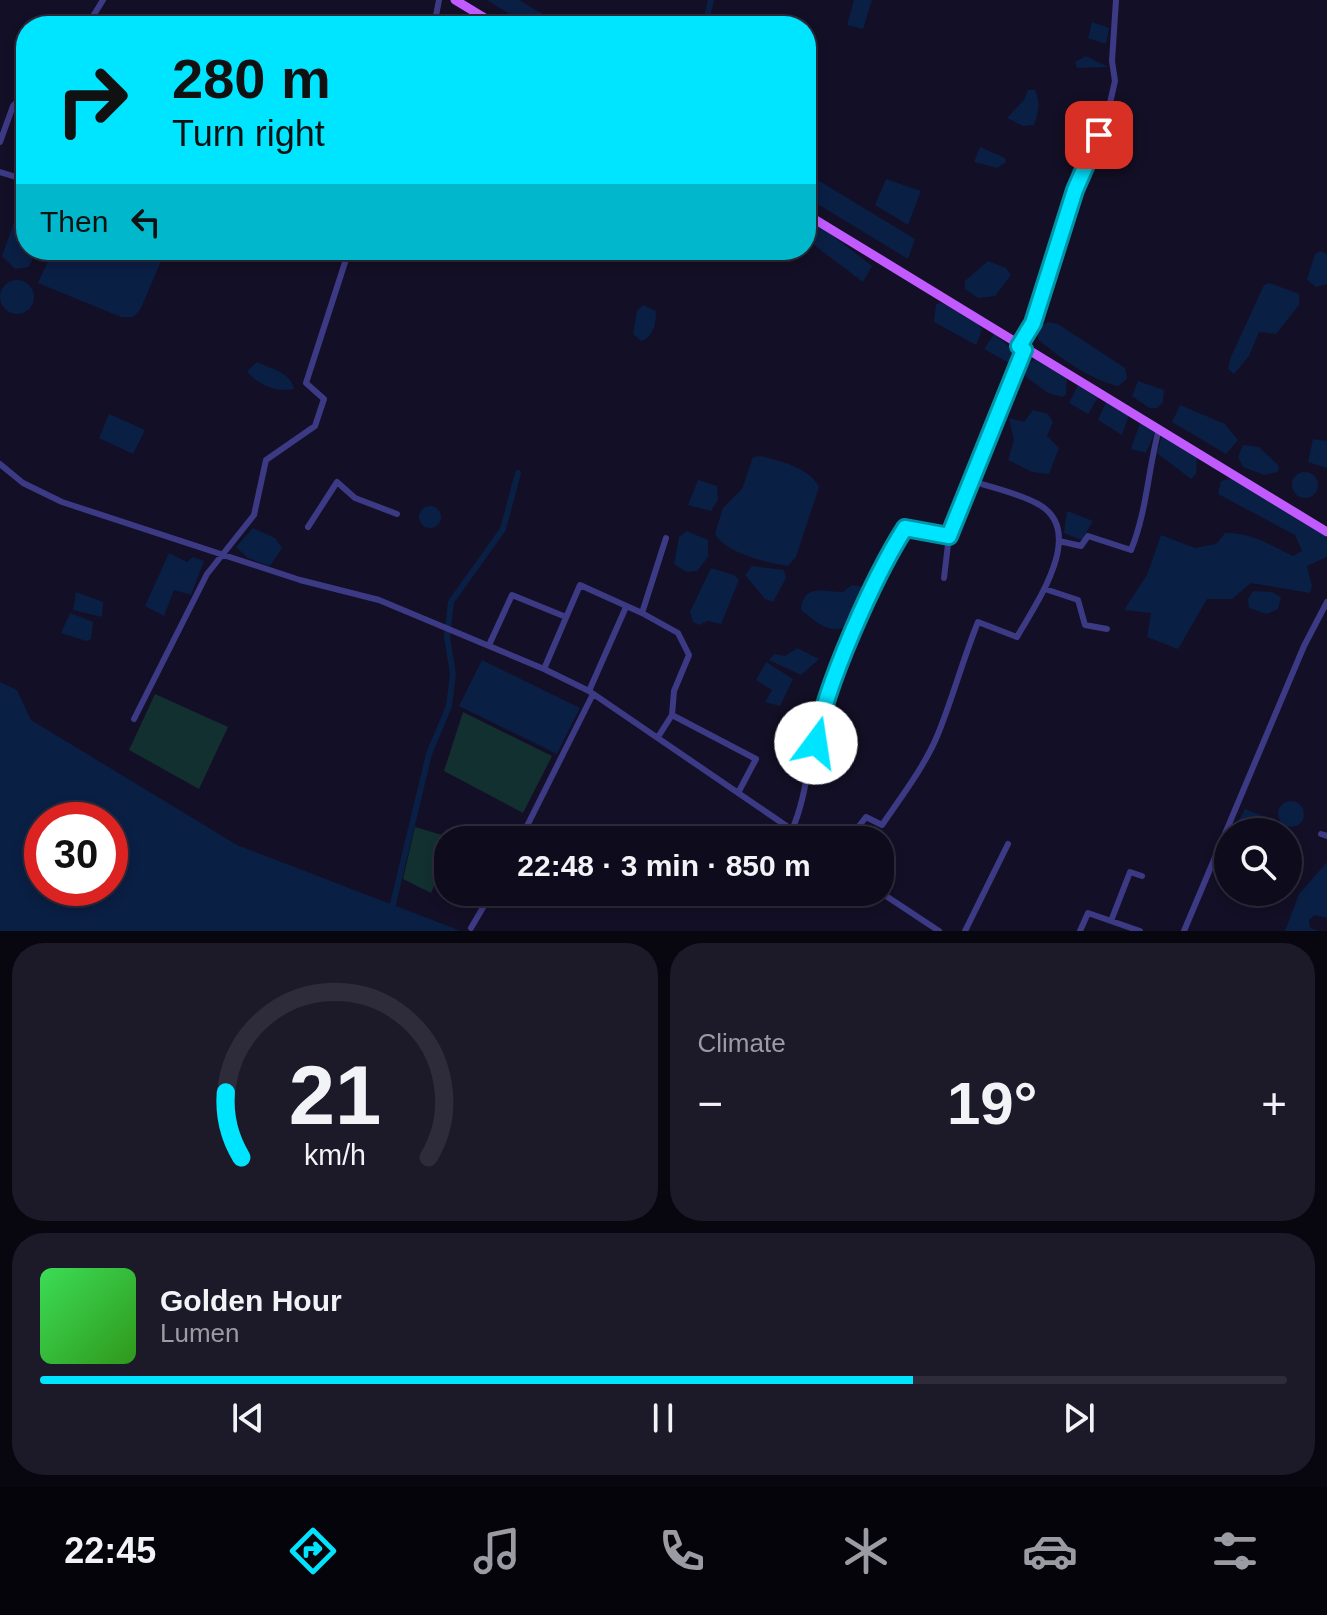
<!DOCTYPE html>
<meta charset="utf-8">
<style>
:root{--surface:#0e0b1c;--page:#1c1929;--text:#f1f3f6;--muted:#9b9ba3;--line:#2e2b3b;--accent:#00e5ff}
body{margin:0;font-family:Arial,sans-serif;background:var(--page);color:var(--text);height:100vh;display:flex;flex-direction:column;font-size:30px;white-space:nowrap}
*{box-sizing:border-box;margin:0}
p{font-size:26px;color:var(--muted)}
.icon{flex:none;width:44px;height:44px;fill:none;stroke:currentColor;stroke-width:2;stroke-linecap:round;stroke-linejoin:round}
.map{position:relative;height:931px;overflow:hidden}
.side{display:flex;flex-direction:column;gap:12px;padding:12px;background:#08060f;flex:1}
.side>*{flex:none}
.top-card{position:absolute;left:16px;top:16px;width:800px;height:244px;border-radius:32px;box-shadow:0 4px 12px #0003,0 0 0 2px var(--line);background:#00e5ff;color:#111;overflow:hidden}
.fabs{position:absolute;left:1214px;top:818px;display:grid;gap:16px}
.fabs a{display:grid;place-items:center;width:88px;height:88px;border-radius:50%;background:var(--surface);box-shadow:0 4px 12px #0003,0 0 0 2px var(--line);font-size:40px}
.speed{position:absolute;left:24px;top:802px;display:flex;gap:16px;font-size:40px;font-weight:700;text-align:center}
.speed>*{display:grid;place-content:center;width:104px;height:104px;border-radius:50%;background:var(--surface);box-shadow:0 4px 12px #0003,0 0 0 2px var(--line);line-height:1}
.speed .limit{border:12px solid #d22;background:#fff;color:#111}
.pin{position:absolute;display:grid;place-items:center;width:68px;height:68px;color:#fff;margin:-34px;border-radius:16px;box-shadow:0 4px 12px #0006}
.me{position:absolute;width:88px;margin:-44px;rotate:14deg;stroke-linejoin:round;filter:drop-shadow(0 0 6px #0008)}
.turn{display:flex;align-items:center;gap:28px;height:168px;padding:0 24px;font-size:36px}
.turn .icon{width:104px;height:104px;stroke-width:2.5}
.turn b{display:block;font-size:56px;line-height:68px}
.then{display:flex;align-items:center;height:76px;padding:0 24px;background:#0003;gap:16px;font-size:30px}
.big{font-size:60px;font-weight:700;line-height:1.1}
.side .widget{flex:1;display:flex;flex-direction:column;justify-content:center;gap:12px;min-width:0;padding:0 28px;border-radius:32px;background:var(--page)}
.side .dial{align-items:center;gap:0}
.dial svg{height:208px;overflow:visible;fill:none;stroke:var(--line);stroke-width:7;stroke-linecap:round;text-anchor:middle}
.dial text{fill:var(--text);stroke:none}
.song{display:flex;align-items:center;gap:24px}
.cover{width:96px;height:96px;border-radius:12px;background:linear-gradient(135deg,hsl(130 70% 55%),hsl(110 70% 35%))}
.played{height:8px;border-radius:4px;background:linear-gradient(90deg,var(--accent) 70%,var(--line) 70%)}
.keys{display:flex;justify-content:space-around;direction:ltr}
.heat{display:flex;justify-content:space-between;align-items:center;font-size:44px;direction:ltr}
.side .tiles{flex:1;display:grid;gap:12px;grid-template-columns:1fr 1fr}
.widget:last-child{grid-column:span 2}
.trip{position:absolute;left:434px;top:826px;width:460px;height:80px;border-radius:32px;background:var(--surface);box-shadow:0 4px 12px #0003,0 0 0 2px var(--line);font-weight:700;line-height:80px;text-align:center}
.dock{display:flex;height:128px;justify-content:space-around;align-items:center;background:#06040b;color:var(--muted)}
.dock .icon{width:56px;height:56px}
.dock .active{color:var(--accent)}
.dock b{font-size:36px;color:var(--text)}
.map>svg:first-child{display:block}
</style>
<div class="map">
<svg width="1327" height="931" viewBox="0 0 1327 931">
<rect width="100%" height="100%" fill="#130f26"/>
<!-- green -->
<path fill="#12302f" d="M155,694L228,727L199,789L129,750Z
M463,712L552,756L523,813L444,771Z
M415,827L456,839L448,840V855L431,893L403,879Z"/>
<!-- water -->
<path fill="#0a1f44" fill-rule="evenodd" d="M487,0H519L563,26H529Z
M854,0H872L863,29L847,25Z
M764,16L785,19L792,26H750L754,18Z
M1092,22L1109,28L1106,44L1088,38Z
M1086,56L1108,67L1077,68L1075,62Z
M1028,90H1035C1041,103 1038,113 1034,125L1023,126L1007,118L1024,100Z
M980,147L1005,158L1006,162L997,168L974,162Z
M806,173L915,239L908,259L806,197Z
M886,179L921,191L908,225L875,205Z
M26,189V250H37L29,267L15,269L2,256Z
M806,215L872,266L863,282L806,239Z
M53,250L101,259L106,250H166L140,310L133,317H121L38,283Z
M1321,251L1327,254V284L1316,287L1307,280L1315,254Z
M988,261L1006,268L1011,275L995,296L978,298L965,289V281Z
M0 297a17 17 0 1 1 34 0a17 17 0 1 1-34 0Z
M1270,283L1299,294V305L1276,334L1259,332L1249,356L1234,374L1228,369L1230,359L1264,285Z
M942,303L978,322L982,330L976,345L934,322L936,304Z
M643,305L656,311C656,323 654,337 641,341L633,334L637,311Z
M1048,322L1058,324L1125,368L1127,379L1118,386C1091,380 1058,357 1038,339L1037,329Z
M994,334L1015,351L1009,363L984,349Z
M1035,359L1067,378L1066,395L1062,397L1048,393L1025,376L1027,365Z
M257,362C270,369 290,371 294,389C278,393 256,384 247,371Z
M1138,381L1164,390L1163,402L1157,408H1149L1132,396Z
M1078,385L1099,396L1088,414L1069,403Z
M1106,402L1129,415L1122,435L1098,420Z
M1180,405L1225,424L1238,440L1226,454L1172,422Z
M1033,410L1048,414L1053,422L1047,436L1059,448L1049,474L1032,472L1008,460L1014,440L1009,418L1024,422Z
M109,414L145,430L133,454L99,438Z
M1141,420L1156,430L1146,453L1131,449Z
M1162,436L1197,455L1196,474L1191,479L1157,453Z
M1313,439L1327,441V468L1308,462Z
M1243,445L1259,447L1279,466L1278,472L1264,475L1243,467L1238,457Z
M761,456C781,462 809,467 819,487L796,557L788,566C768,563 725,553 715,534L723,508L742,489L753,457Z
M1292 485a13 13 0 1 1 26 0a13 13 0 1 1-26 0Z
M1234,478L1322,531L1327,539V557L1307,566L1312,586L1310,593L1251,583L1232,599H1207L1178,649L1147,637L1151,613L1124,610L1147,575L1161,535L1195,548L1216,544L1225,533C1250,532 1271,545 1293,556L1302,551L1295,535L1218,494L1221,481Z
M698,480L717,486L718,500L711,511L688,505Z
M419 517a11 11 0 1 1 22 0a11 11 0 1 1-22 0Z
M1067,511L1093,521L1082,540L1064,533Z
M253,528L275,538L282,548L270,566L248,558L236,547Z
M687,531L708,540V557L697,571L686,572L674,564L679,537Z
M169,553L187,562L193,557L204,561L191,595L174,590L164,616L145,606Z
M752,566L784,570L786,578L773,602L765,599L745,575Z
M711,568L734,575L739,580L721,624L708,621L699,625L693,622L690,612Z
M852,585L863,587C869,603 854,630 834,629C820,628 811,617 801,610C804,583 822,592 843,592Z
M1253,591L1272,592L1281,597L1278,609L1267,614L1249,608L1248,599Z
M76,592L103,602L102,617L73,610Z
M70,613L93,622L91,639L86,641L61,633Z
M797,648L819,659L801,675L769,660L774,654L785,656Z
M482,660L580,708L557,754L459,706Z
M766,662L793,679L780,706L765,702L772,690L756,680Z
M0,682L17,690L31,720L237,845L461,931H0ZM110,820V888H42V820Z
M1278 814a13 13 0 1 1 26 0a13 13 0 1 1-26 0Z
M1245,809L1266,817L1265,829L1252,830L1238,822Z
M1327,862V918L1315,915L1309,920L1310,928L1320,931H1285L1299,894Z"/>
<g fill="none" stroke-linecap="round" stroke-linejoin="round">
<!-- canal -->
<path stroke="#0a1f44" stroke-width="6" d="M705,26L711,0
M391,912L429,754L449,706L453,674L447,637L451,602L503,529L518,473"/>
<!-- minor -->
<path stroke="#3d3a85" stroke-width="6" d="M87,26L103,0
M434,26L439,0
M0,142L13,106L26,92
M0,172L26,180
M1019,346L1033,323L1075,190L1107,116L1115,81L1112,61L1116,0
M0,464L23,483L62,502L300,580L379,600L544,669L589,691L807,840
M308,527L337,482L355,498L397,514
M1059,541L1081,546L1088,536L1131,550C1147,511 1148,469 1159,429
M944,578L949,536
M1045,589L1078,600L1085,625L1107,629
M642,613L678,633L689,655L674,691L672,715L658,737
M489,645L512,595L566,617
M544,669L580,585L642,613L666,538
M589,691L626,607
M672,715L756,759L738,793
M134,719L207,574L254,515L266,460L315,426L324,399L306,383L349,250
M792,830C808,793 808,754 820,717C839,658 872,579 905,528L949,536L1024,350
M1321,834L1327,836
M520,840L593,694
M848,840L866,817L882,825C901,797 925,766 938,734C953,697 963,659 978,622L1017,637C1035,605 1088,531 1038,504C1018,493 993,488 972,481
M880,892L939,931
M1111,921L1130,872L1142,876
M471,928L492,892
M965,931L1008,844
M1080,931L1088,913L1140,931
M1184,931L1304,646L1327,602"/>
<!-- primary -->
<path stroke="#c25bff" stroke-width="9" d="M455,0L498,26
M806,214L1327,532"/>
</g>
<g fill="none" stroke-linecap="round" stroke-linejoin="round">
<!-- route casing -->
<g stroke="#0095a6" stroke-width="20">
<path id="route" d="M816,743C824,687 875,575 905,528L949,536L1024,350L1019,346L1033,323L1075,190L1099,135"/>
</g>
<!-- route -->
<use href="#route" stroke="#00e5ff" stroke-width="14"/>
</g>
</svg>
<div class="fabs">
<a><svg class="icon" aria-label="search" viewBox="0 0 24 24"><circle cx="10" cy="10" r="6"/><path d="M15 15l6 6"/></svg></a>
</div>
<div class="speed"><div class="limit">30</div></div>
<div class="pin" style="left:1099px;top:135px;background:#d93025"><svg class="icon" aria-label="arrive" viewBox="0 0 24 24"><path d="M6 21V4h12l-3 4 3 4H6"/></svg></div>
<svg class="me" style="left:816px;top:743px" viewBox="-20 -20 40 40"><circle r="19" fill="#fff"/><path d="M0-13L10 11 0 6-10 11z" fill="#00e5ff"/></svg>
<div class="trip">22:48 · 3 min · 850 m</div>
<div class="top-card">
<div class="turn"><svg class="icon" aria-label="right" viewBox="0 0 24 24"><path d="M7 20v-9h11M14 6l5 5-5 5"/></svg><div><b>280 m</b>Turn right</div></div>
<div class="then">Then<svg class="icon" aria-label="left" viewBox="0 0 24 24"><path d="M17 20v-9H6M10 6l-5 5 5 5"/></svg></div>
</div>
</div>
<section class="side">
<div class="tiles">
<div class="widget dial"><svg viewBox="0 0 100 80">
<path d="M14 69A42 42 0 1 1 86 69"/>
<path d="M14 69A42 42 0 0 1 8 44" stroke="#00e5ff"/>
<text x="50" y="56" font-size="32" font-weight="700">21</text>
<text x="50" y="72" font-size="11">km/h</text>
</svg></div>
<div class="widget"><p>Climate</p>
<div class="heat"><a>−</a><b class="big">19°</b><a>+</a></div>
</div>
<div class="widget">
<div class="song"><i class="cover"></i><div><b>Golden Hour</b><p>Lumen</p></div></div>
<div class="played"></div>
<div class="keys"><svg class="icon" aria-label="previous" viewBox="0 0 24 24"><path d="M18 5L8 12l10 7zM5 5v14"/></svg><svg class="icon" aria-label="pause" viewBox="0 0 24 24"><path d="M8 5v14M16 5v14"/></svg><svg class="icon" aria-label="next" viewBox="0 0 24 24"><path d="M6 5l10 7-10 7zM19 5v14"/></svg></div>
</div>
</div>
</section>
<nav class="dock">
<b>22:45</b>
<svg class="icon active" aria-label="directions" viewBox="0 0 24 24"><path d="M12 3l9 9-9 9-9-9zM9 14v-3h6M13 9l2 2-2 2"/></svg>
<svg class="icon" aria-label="music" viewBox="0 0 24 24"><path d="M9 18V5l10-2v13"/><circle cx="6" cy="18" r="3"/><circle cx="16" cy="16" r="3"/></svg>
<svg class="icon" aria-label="phone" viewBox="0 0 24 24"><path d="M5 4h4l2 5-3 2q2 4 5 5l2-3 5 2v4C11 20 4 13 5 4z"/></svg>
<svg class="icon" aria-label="climate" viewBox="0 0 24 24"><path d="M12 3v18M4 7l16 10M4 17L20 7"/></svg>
<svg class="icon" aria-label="car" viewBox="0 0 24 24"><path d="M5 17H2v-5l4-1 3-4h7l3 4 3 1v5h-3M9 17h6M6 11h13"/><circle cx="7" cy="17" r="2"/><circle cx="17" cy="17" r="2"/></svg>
<svg class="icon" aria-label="filters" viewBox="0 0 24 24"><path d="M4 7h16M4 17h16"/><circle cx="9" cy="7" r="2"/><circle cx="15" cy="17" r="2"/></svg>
</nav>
